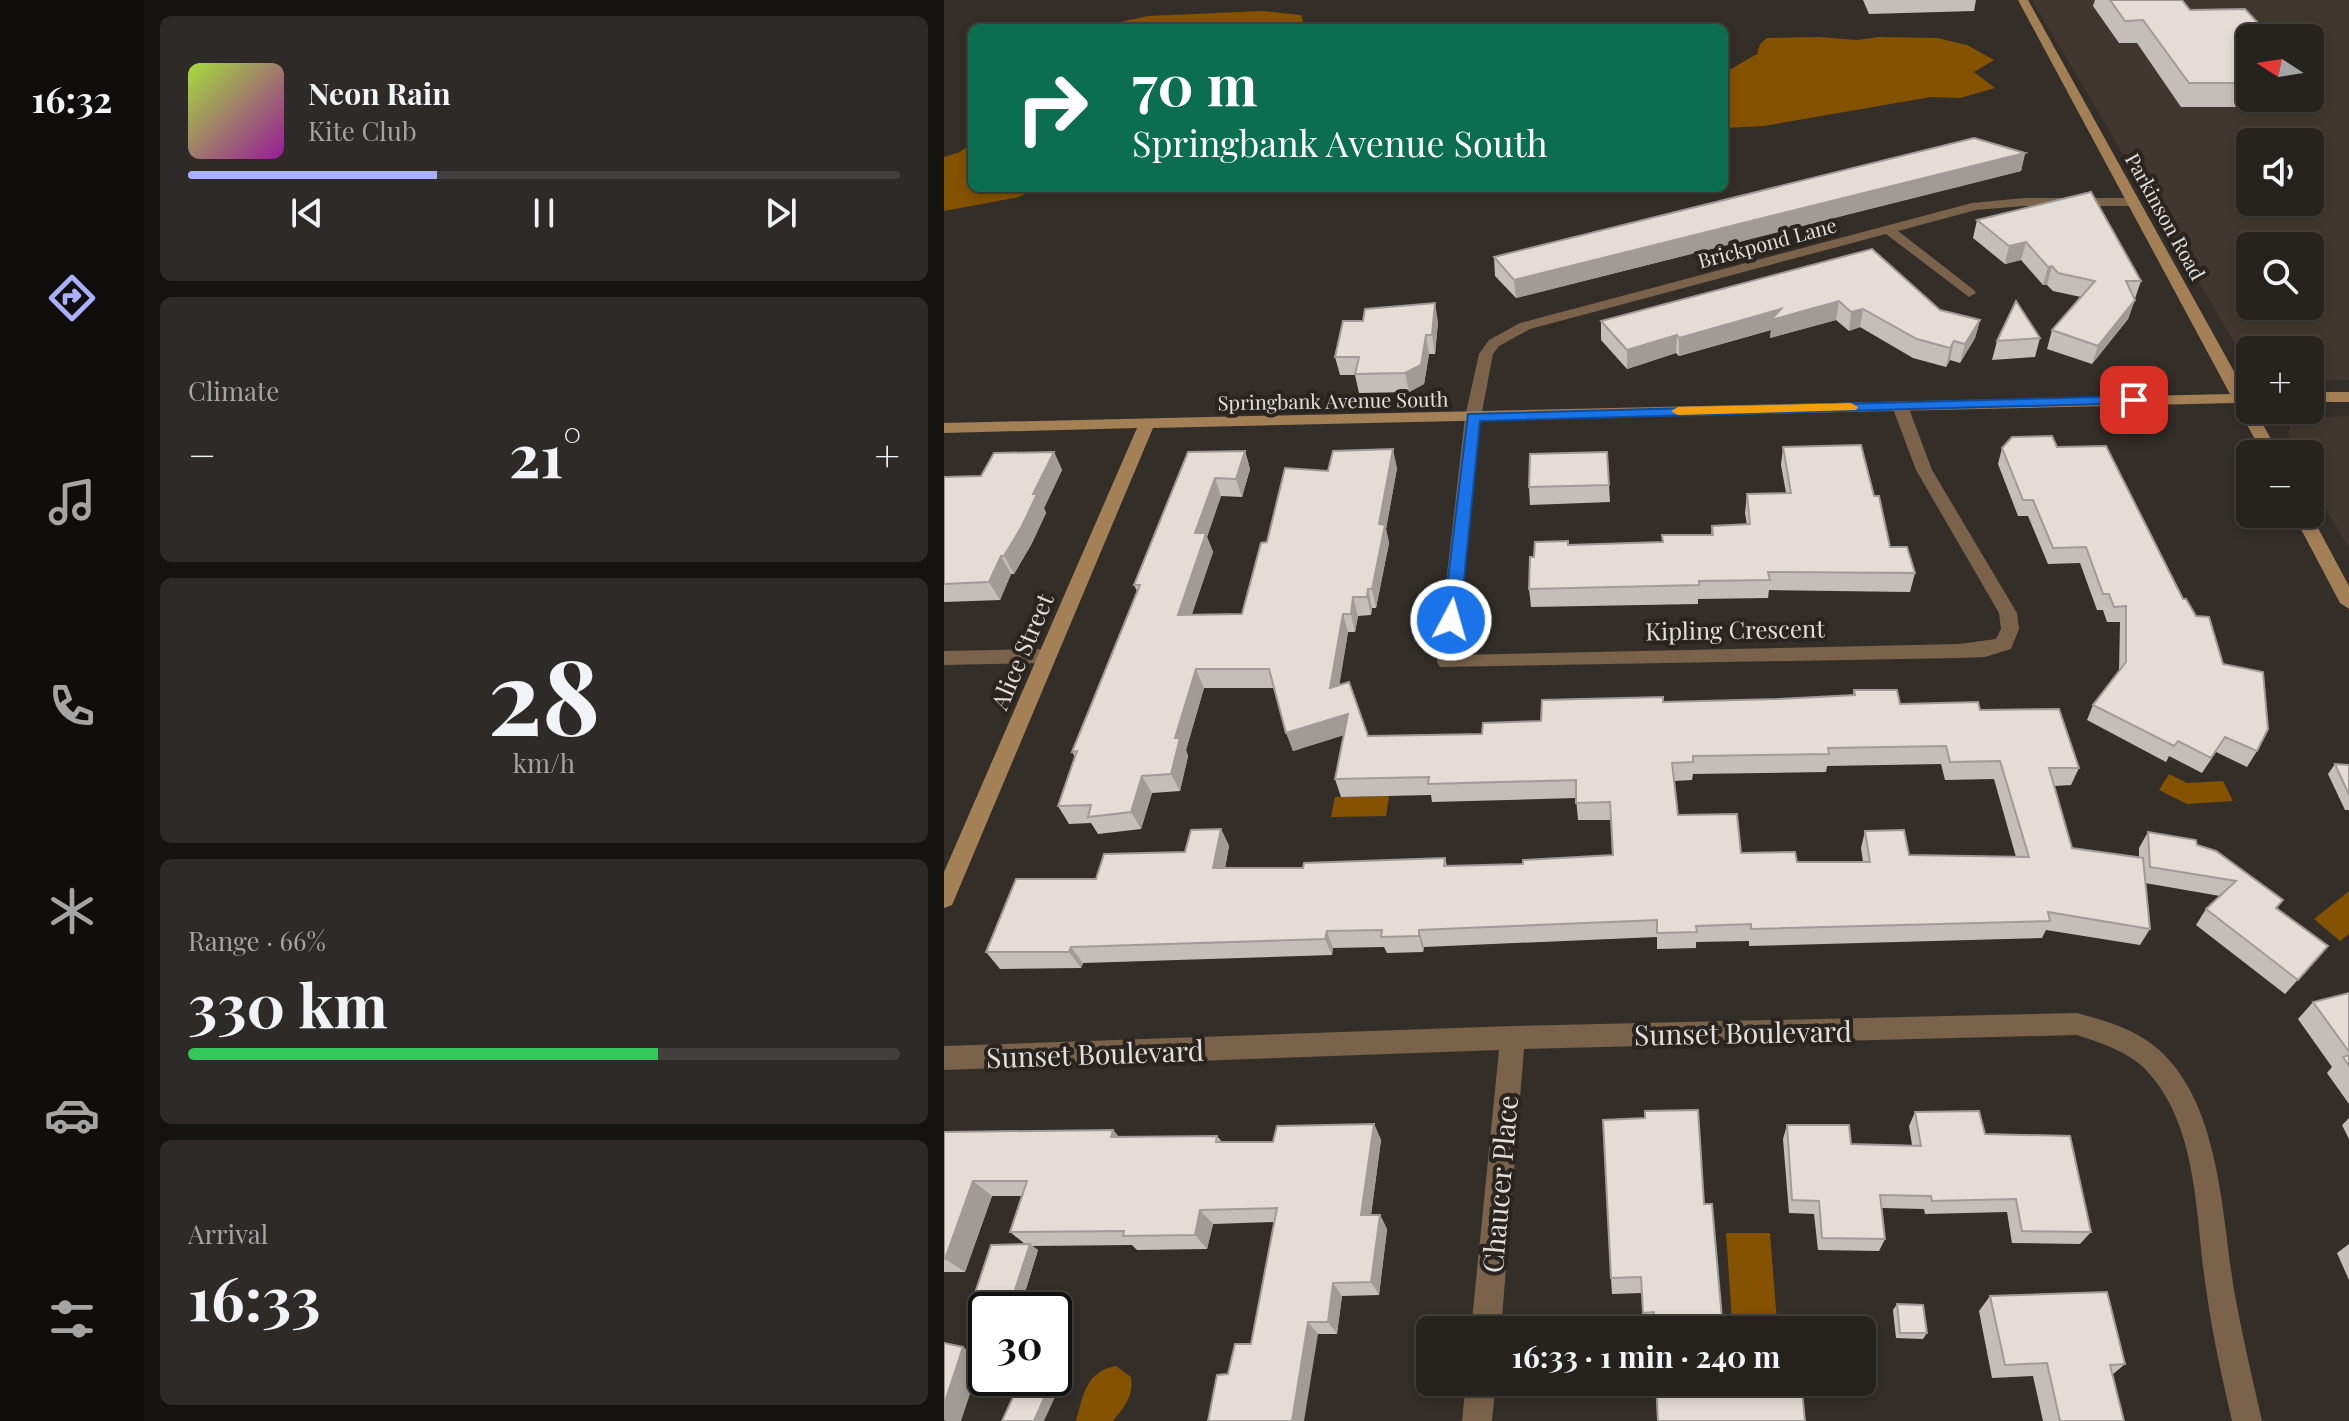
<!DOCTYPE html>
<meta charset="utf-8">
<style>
:root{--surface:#26221e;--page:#2e2a27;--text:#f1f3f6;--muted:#a4a4a4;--line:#423f3c;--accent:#a9b0fc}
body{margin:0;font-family:"Playfair Display",serif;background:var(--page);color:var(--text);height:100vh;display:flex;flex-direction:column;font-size:30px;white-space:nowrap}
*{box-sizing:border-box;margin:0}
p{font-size:26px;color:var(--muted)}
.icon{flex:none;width:44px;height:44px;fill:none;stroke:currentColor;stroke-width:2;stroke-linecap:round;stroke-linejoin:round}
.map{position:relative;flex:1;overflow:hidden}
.details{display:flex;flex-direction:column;gap:16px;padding:16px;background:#151310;width:800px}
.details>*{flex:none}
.hud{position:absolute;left:24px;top:24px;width:760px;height:168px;border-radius:12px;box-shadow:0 4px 12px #0003,0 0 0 2px var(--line);background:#0b6e4f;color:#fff;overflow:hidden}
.needle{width:52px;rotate:282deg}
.controls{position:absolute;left:1292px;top:24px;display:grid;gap:16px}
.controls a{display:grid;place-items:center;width:88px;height:88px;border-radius:12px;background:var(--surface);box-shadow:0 4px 12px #0003,0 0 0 2px var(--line);font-size:40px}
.speed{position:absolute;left:24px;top:1292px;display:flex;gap:16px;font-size:40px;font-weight:700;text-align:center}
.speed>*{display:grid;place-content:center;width:104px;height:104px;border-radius:50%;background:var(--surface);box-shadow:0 4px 12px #0003,0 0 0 2px var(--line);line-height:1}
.speed .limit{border:4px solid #111;border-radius:12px;background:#fff;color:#111}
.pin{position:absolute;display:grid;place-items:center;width:68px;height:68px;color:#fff;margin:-34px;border-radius:16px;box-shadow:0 4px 12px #0006}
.me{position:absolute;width:88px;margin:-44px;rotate:6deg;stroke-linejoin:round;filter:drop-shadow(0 0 6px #0008)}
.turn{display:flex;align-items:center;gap:28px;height:168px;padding:0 32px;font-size:36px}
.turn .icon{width:104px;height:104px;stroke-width:2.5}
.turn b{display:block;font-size:56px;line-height:68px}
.big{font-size:60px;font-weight:700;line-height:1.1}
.details .tile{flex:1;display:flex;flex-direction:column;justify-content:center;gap:12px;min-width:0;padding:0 28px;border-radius:12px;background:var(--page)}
.details .dial{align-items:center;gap:0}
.dial b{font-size:104px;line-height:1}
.song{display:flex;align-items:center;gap:24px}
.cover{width:96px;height:96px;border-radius:12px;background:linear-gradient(135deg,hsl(80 70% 55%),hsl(300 70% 35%))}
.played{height:8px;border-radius:4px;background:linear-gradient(90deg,var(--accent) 35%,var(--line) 35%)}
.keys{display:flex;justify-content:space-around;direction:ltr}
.heat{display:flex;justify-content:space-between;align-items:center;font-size:44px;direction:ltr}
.charge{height:12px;border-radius:6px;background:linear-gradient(90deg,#34c759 66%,var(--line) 0)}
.trip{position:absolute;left:472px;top:1316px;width:460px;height:80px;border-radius:12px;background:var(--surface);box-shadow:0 4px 12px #0003,0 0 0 2px var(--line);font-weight:700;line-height:80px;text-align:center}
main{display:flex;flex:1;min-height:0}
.menu{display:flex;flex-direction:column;width:144px;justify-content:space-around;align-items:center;background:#0f0e0c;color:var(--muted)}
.menu .icon{width:56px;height:56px}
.menu .active{color:var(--accent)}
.menu b{font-size:36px;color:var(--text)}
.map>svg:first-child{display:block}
</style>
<main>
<nav class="menu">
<b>16:32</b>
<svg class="icon active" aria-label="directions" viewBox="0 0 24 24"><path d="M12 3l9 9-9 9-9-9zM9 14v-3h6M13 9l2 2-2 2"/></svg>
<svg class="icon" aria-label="music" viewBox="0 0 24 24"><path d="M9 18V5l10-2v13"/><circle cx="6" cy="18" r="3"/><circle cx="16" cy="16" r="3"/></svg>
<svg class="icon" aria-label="phone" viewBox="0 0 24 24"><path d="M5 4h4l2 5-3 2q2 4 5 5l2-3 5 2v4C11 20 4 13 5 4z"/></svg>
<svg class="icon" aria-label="climate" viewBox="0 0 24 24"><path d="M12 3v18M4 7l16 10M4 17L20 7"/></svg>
<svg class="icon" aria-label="car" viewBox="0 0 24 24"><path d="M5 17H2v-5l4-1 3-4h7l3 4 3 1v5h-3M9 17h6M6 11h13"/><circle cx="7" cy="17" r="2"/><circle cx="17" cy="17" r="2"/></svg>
<svg class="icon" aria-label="filters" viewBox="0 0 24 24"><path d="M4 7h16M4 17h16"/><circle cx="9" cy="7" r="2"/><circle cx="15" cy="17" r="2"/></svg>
</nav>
<section class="details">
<div class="tile">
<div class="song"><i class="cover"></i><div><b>Neon Rain</b><p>Kite Club</p></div></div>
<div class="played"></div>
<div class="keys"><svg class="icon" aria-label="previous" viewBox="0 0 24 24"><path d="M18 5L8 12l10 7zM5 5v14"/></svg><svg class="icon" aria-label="pause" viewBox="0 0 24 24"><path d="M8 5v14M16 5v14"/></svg><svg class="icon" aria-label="next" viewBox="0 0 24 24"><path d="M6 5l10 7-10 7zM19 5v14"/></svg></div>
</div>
<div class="tile"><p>Climate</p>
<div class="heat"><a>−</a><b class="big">21°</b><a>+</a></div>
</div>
<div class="tile dial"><b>28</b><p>km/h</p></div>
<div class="tile"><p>Range · 66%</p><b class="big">330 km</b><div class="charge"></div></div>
<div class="tile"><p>Arrival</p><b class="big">16:33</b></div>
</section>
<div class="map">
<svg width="1405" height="1421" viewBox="0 0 1405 1421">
<rect width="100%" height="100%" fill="#332e28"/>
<!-- built -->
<path fill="#41372e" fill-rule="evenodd" d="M1088,0H1405V380L1366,381V350H1306V366L1302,362ZM1306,38H1366V98H1306ZM1306,142H1366V202H1306ZM1306,246H1366V306H1306Z
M1405,416V549L1366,480V454H1352L1344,434L1347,425L1361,418Z"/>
<!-- water -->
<path fill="#845200" d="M319,11L357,15L359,21L350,28H148L204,16Z
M876,37L913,40L935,37L993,38L1023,45L1050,60L1030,72L1051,88L1016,98L987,97L820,126L780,128V73L813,54L816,44L823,38Z
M28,143V188H92L75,197L0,211V157L16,152Z
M1225,774L1243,783L1279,781L1289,801L1243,804L1215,790Z
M445,796L442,816L387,817L391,797Z
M1405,891V934L1396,941L1370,919Z
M782,1233H826L833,1322H788Z
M172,1366L187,1377C190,1396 180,1407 169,1421H132C139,1396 142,1371 172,1366Z"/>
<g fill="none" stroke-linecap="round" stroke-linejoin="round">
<!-- street -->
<path fill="#7a634a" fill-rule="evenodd" d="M1080,198H1189L1195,202L1189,206H1080L1032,210L954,231L1030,290L1032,293L1025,297L942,234L586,329L555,346L549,354L537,417L513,655L1015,644L1052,639L1057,629L1055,613L972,470L948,406L956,401L964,406L988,470L1073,613L1075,629L1067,649L1041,657L1015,658L496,667L493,662L521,417L535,354L545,340L576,323L1028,203Z
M103,649L113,656L103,663L0,665V651Z
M1133,1013C1162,1021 1192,1029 1215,1050C1276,1104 1278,1215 1290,1290C1298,1334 1308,1378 1318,1421H1288C1278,1377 1268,1333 1262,1288C1251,1216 1255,1122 1199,1067C1180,1050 1157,1043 1133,1035L580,1049L557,1330H527L555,1050L0,1070V1046L569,1026Z
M522,1382H552L548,1421H518Z"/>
<!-- secondary -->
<path fill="#a48057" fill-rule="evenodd" d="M1074,0H1084L1302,393H1306V410H1311L1335,454H1319L1291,403L209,428L11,898L8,905L0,908V872L193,428L0,433V423L1286,394Z
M1366,392H1405V402H1366Z
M1366,513L1405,586V609L1396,603L1349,514Z"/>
</g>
<!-- wall -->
<path fill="#c4beb8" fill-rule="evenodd" d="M919,0H1032L1030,11L925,14Z
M1151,0H1238L1246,10L1306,38V98H1363L1359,107H1237L1193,43H1175L1149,6Z
M1081,153L1077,171L572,298L551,276L550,257Z
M1033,220L1197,281L1184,319L1148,364L1103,349L1108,330L1137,297L1109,291L1103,285H1099L1077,260L1061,264L1029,238Z
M928,249L996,310L1036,320L1031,338L1016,363L1006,360L1002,367L969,358L916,327L905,331L892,320L826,338L827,330L735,356L732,353L683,369L657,340V321Z
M494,322L491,354H485L480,384L465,392L415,393L411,375H396L391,357Z
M1096,338L1091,357L1048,360L1053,341Z
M839,447L930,496L946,547L971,573L966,592L825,590L824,598L754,599V604L587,607L585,589L590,557L625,545L718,542L767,535L768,526L803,525L801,513L803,494L842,493L837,465Z
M1113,447L1239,599L1279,664L1313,751L1303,767L1272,752L1258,773L1225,756L1222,762L1143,720L1149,705L1175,671L1176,622H1163L1159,610H1153L1136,563L1104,564L1084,516H1074L1054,464L1058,448Z
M301,451L306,469L298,497L277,496L263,537L269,552L248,614H298L323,542L384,471L453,468L442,529L445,543L432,608H428L427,615L414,616L411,632H404L395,685L424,736L538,734L597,721L719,702L833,699L909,695L910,690L956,704L1036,710L1135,768L1127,785L1110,786L1128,848L1195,858V848L1204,832L1253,845L1333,908L1384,946L1341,994L1252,925L1262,909L1276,896L1201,883L1206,929L1196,945L1102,930L1098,938L805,946V941L752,942V948L713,949V937L480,947L479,952L443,953L440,947L389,948L388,955L139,963L137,968L56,969L42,952L152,879L241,852L277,829L285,846L281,868H359L501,858L503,866L579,864L668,855L667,820H634L632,798L488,802L487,795L397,797L391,779L400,735L349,751L330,688H260L242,750L244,756L236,791L208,793L197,829L154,834L147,823L125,824L114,806L131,757L128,752L193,591L190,585L244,452ZM997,764L1001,780L1050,779L1072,857L965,855L921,831L917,848L919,862H853L797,853L734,815L730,781L748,780L749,774L882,772L883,766Z
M110,452L118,470L100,508L102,513L87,545L70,574H67L56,600L0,602V477L37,476Z
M663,452L666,502L586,505L585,487Z
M1391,764L1405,765V810H1401L1384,774Z
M1405,993V1104L1383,1073L1388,1067L1354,1019L1369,1002Z
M701,1111L760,1204L779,1330H710V1327L699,1328L698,1293L668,1294L667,1278L701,1118Z
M971,1112L1041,1134L1147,1232L1136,1244L1068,1243L1063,1212L981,1214L980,1209L937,1208L941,1239L935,1251L874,1250L870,1214L845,1213L839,1139L843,1125L907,1144L968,1145L965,1126Z
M1405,1118V1139L1398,1125Z
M430,1124L437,1140L427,1215H436L443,1229L435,1295L398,1296L393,1334H374L284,1374L307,1344L330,1222L269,1224L263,1249L193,1250L188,1245L88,1246L94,1250L77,1305H38L29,1299L81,1244L66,1232L78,1196H48L21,1272H0V1132L169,1130L175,1137L273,1136L278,1142H329Z
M1405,1244V1280L1393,1253Z
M1046,1296L1181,1364L1168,1375L1180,1421H1099L1089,1376L1048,1378L1035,1311Z
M953,1304L983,1333L979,1339L952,1338L949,1310Z"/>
<!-- shaded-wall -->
<path fill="#a09b96" d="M1081,153L1077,171L572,298L570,280Z
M1082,242L1077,260L1061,264L1065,246Z
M1108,266L1103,285H1099L1104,267Z
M1191,300L1184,319L1148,364L1154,346Z
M895,301L892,320L826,338L827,330L735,356V338L837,309Z
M491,303L494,322L491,354L488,335Z
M919,309L916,327L905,331L907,312Z
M1036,320L1031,338L1016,363L1021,344Z
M482,335L485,354L480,384L465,392L461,373Z
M733,335L732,353L683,369V350Z
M1010,341L1006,360L1002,367L1006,348Z
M449,449L453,468L442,529L445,543L432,608L428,589L435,524Z
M301,451L306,469L298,497L292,479Z
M110,452L118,470L100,508L102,513L87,545L70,574L60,556L89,494Z
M271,478L277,496L263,537L269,552L241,633L234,615L251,533Z
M57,556L67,574L56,600L45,582Z
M424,589L428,608L427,615L423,597Z
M409,597L414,616L411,632L407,614Z
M399,614L404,632L392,706L386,688Z
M252,669L260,688L242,750L244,756L236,791L227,774L231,738Z
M404,714L409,732L349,751L342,733Z
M198,776L208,793L197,829L187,812Z
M277,829L285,846L278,885L269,868Z
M475,930L480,947L479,952L475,936Z
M383,931L389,948L388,955L381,939Z
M127,947L139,963L137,968L125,952Z
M430,1124L437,1140L425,1230L417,1215Z
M169,1130L183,1146L167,1137Z
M29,1181L48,1196L21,1272L1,1259Z
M256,1210L269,1224L263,1249L251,1235Z
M436,1215L443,1229L435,1295L427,1282Z
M86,1244L94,1250L77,1305L68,1299Z
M389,1283L398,1296L393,1334L384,1322Z
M364,1322L374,1334L360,1421H348Z
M19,1347L38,1358L17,1421H2L0,1420V1405Z
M112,1369L121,1375L100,1421H90L109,1378H110Z"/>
<!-- building -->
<path fill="#e4ddd6" stroke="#a09b96" stroke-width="2" fill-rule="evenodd" d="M1166,0H1238L1246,10L1301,9L1328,38H1306V83H1245L1199,20L1181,21Z
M1030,138L1081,153L570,280L550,257Z
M1147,192L1197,281H1182L1191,300L1154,346L1108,330L1151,281L1114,273L1108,266L1104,267L1082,242L1065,246L1033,220Z
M928,249L996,310L1036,320L1021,344L1010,341L1006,348L973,339L919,309L907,312L895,301L827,320L837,309L735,338L733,335L683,350L657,321Z
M1072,301L1096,338L1053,341Z
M491,303L488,335H482L477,365L461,373L411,374L415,357H391L399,321H419L421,309Z
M1108,436L1113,447L1162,446L1239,599H1242L1252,616L1265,617L1279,664L1319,672L1324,729L1313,751L1281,737L1267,758L1234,741L1230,746L1149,705L1182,662V606L1170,607L1165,594H1159L1142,547L1109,548L1089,500H1079L1058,448L1068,437Z
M917,445L930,496H935L946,547H963L971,573L824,572L826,580L755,581V585L585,589L586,557H590L591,542L624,541V545L719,542L718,535H769L768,526L806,524L803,494L847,493L839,447Z
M449,449L435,524L441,525L428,589H424L423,597H409L407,614H399L386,688L405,682L424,736L538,734L539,723L597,721L598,700L719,697V702L833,699L911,695L910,690H953L956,704L1034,702L1036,710L1115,709L1135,768H1105L1128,848L1199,858L1206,929L1104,912L1106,921L807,929V924L752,926L753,932L713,933V920L475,930V936L437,937L438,930L383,931L381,939L127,947L125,952H42L72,879H152L160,854L241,852L247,830L277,829L269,868H359L360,863L501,858L500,866L579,864V860L669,855L666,802L632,803V780L484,784L485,777L391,779L404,714L342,733L325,669H252L231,738H236L227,774L198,776L187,812L144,817L147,805L114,806L133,751L128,752L196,585H190L244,452L301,451L292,479L271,478L251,533H262L234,615L298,614L317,543L323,542L341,468L384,471L389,451ZM1002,746L1006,762L1056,761L1085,857L965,855L960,830L921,831L926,862H853L851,852L797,853L793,814L734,815L728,763L749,762V756L885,754L884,748Z
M110,452L89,494H93L78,526L60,556H57L45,582L0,584V477L37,476L50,453Z
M663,452L665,485L585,487L586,454Z
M1391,764L1405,765V795Z
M1204,832L1252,840L1253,845L1272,851L1339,900L1332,908L1384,946L1354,980L1262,909L1292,881L1206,867Z
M1405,993V1052L1369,1002Z
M1405,1055V1066L1399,1057Z
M754,1110L760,1204H768L779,1330H710V1312L699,1313L697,1277L667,1278L659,1120L701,1118V1111Z
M1035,1111L1041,1134L1126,1136L1147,1232L1078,1231L1072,1199L988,1201L987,1196L936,1195L941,1239L878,1238L875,1201L848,1200L843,1125H905L907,1144L977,1146L971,1112Z
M430,1124L417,1215H436L427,1282L389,1283L384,1322H364L348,1421H264L273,1375L284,1374L291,1344H307L333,1208L256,1210L251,1235L179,1236L180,1231L66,1232L83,1181H29L1,1259H0V1132L169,1130L167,1137L273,1136L272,1142H329L333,1126Z
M86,1244L68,1299H29L47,1245Z
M1163,1292L1181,1364L1166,1365L1180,1421H1116L1103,1363L1061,1365L1046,1296Z
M953,1304L979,1305L983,1333H956Z
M851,1328V1330H794Z
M0,1343L19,1347L0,1405Z
M78,1378H109L90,1421H58Z
M712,1382H857L861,1421H714Z"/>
<!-- route -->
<path fill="#1a73e8" stroke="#114b97" stroke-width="2" d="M1190,396L1197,400L1195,403L536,421L516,620L507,626L499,620L524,414Z"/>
<!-- slow -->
<path fill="#f59e0b" d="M907,403L914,407L912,410L734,415L727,411L734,407Z"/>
<g text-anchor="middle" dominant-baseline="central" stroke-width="8" stroke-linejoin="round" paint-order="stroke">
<!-- far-street labels -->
<g font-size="20" fill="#e2dedb" stroke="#29241f">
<text transform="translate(1222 216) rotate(61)">Parkinson Road</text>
<text transform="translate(823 242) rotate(-15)">Brickpond Lane</text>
<text transform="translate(389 400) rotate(-1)">Springbank Avenue South</text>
</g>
<!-- street labels -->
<g font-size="24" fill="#e2dedb" stroke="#29241f">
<text transform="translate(791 629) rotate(-1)">Kipling Crescent</text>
<text transform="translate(77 651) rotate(-67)">Alice Street</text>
</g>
<!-- near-street labels -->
<g font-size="28" fill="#e2dedb" stroke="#29241f">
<text transform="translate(799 1032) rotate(-1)">Sunset Boulevard</text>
<text transform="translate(151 1053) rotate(-2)">Sunset Boulevard</text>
<text transform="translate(555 1184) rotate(-85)">Chaucer Place</text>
</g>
</g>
</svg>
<div class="controls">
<a><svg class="needle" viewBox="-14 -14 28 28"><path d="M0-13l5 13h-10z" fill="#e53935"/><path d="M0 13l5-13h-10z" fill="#a4a4a4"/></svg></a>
<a><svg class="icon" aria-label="sound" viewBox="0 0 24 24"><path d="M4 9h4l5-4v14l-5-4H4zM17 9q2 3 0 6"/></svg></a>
<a><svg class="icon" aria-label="search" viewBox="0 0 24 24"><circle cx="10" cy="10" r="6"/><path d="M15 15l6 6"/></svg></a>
<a>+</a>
<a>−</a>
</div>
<div class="speed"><div class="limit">30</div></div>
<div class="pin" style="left:1190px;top:400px;background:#d93025"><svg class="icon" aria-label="arrive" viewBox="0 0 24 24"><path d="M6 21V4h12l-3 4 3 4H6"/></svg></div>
<svg class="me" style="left:507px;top:620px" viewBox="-20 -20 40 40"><circle r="17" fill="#1a73e8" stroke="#fff" stroke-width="3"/><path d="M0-11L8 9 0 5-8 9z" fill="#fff"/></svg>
<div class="trip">16:33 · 1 min · 240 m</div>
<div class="hud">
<div class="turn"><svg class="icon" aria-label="right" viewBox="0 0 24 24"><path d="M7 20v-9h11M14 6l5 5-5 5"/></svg><div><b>70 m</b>Springbank Avenue South</div></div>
</div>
</div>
</main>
